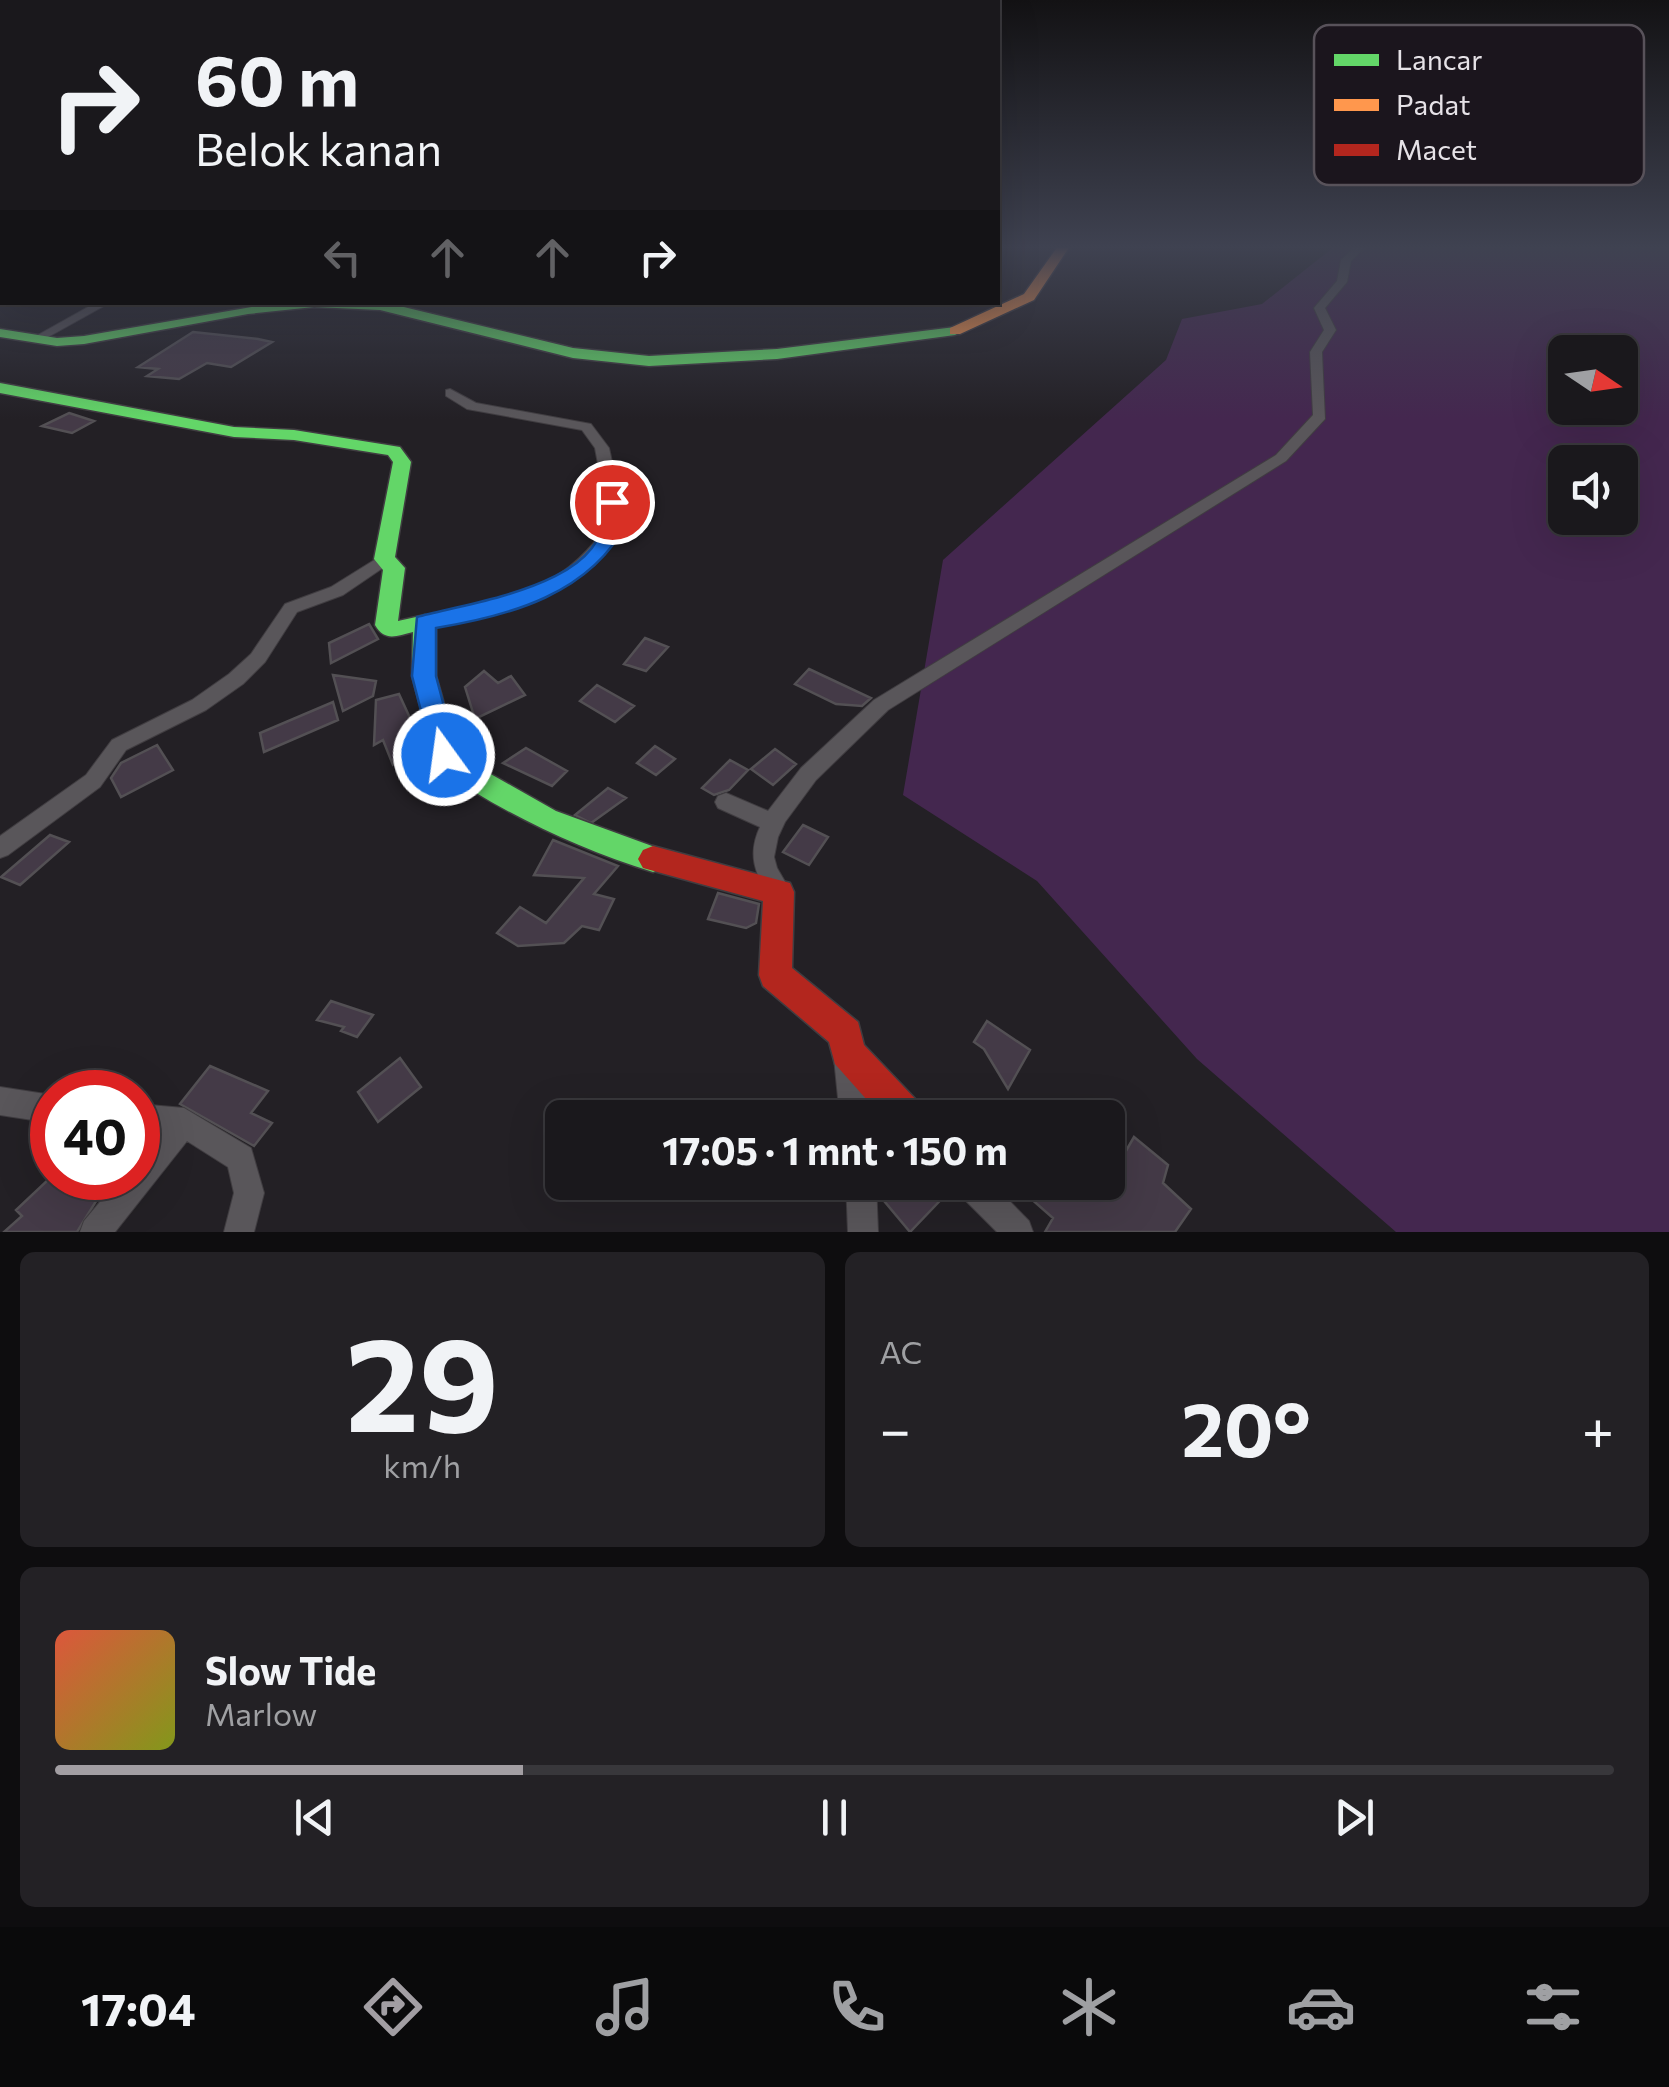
<!DOCTYPE html>
<html lang="id">
<meta charset="utf-8">
<style>
:root{--surface:#1a181c;--page:#232125;--text:#f1f3f6;--muted:#9fa0a3;--line:#38373b;--accent:#a29ea3}
body{margin:0;font-family:Commissioner,sans-serif;background:var(--page);color:var(--text);height:100vh;display:flex;flex-direction:column;font-size:38px;white-space:nowrap}
*{box-sizing:border-box;margin:0}
p{font-size:32px;color:var(--muted)}
.icon{flex:none;width:55px;height:55px;fill:none;stroke:currentColor;stroke-width:2;stroke-linecap:round;stroke-linejoin:round}
.map{position:relative;height:1232px;overflow:hidden}
.drawer{display:flex;flex-direction:column;gap:20px;padding:20px;background:#0e0d0f;flex:1}
.drawer>*{flex:none}
.top-card{position:absolute;left:0px;top:0px;width:1000px;height:305px;box-shadow:0 10px 40px #0002,0 0 0 2px var(--line);background:#1a181c;color:var(--text);overflow:hidden}
.needle{width:65px;rotate:103deg}
.tools{position:absolute;left:1548px;top:335px;display:grid;gap:20px}
.tools a{display:grid;place-items:center;width:90px;height:90px;border-radius:15px;background:var(--surface);box-shadow:0 10px 40px #0002,0 0 0 2px var(--line);font-size:50px}
.speed{position:absolute;left:30px;top:1070px;display:flex;gap:20px;font-size:50px;font-weight:700;text-align:center}
.speed>*{display:grid;place-content:center;width:130px;height:130px;border-radius:50%;background:var(--surface);box-shadow:0 10px 40px #0002,0 0 0 2px var(--line);line-height:1}
.speed .limit{border:15px solid #d22;background:#fff;color:#111}
.pin{position:absolute;display:grid;place-items:center;width:85px;height:85px;color:#fff;margin:-42px;border:5px solid #fff;border-radius:50%;box-shadow:0 2px 10px #0007}
.me{position:absolute;width:110px;margin:-55px;rotate:346deg;stroke-linejoin:round;filter:drop-shadow(0 0 8px #0008)}
.turn{display:flex;align-items:center;gap:35px;height:210px;padding:0 30px;font-size:45px}
.turn .icon{width:130px;height:130px;stroke-width:2.5}
.turn b{display:block;font-size:70px;line-height:85px}
.lanes{display:flex;align-items:center;height:95px;padding:0 30px;background:#0003;justify-content:center;gap:50px;direction:ltr}
.lanes .off{opacity:.35}
.big{font-size:75px;font-weight:700;line-height:1.1}
.drawer .card{flex:1;display:flex;flex-direction:column;justify-content:center;gap:15px;min-width:0;padding:0 35px;border-radius:15px;background:var(--page)}
.drawer .dial{align-items:center;gap:0}
.dial b{font-size:130px;line-height:1}
.song{display:flex;align-items:center;gap:30px}
.cover{width:120px;height:120px;border-radius:15px;background:linear-gradient(135deg,hsl(10 70% 55%),hsl(70 70% 35%))}
.played{height:10px;border-radius:5px;background:linear-gradient(90deg,var(--accent) 30%,var(--line) 30%)}
.keys{display:flex;justify-content:space-around;direction:ltr}
.heat{display:flex;justify-content:space-between;align-items:center;font-size:55px;direction:ltr}
.drawer .tiles{flex:1;display:grid;gap:20px;grid-template-columns:1fr 1fr}
.card:last-child{grid-column:span 2}
.trip{position:absolute;left:545px;top:1100px;width:580px;height:100px;border-radius:15px;background:var(--surface);box-shadow:0 10px 40px #0002,0 0 0 2px var(--line);font-weight:700;line-height:100px;text-align:center}
.tab-bar{display:flex;height:160px;justify-content:space-around;align-items:center;background:#0a0a0b;color:var(--muted)}
.tab-bar .icon{width:70px;height:70px}
.tab-bar .current{color:var(--accent)}
.tab-bar b{font-size:45px;color:var(--text)}
.map>svg:first-child{display:block}
</style>
<div class="map">
<svg width="1669" height="1232" viewBox="0 0 1669 1232">
<rect width="100%" height="100%" fill="#232025"/>
<!-- green -->
<path fill="#44274f" fill-rule="evenodd" d="M1335,246H1669V1232H1396L1197,1059L1037,881L903,795L943,560L1166,360L1182,319L1262,304ZM1565,352H1620V408H1565ZM1565,462H1620V518H1565Z"/>
<!-- building -->
<path fill="#443a47" stroke="#535054" stroke-width="2.5" d="M193,332L258,339L272,342L231,367L207,363L179,379L147,376L158,369L138,367Z
M69,413L94,421L72,433L42,426Z
M369,624L378,639L331,663L329,643Z
M645,638L668,647L646,671L624,664Z
M809,669L871,698L862,706L836,704L795,684Z
M484,671L498,683L511,676L525,695L475,719L465,687Z
M333,675L376,681L373,696L343,711Z
M597,685L634,706L615,722L580,701Z
M399,694L416,731L423,729L429,751L393,765L383,740L374,745L376,700Z
M333,702L338,720L264,752L260,733Z
M157,745L173,770L121,797L111,778L121,763Z
M655,746L675,759L656,775L637,763Z
M526,748L567,771L552,786L503,763Z
M775,749L796,764L773,785L751,769Z
M730,760L748,770L729,790L714,795L702,788Z
M608,788L626,798L591,823L575,815Z
M803,825L828,837L809,865L783,852Z
M50,835L69,842L20,885L1,877Z
M553,840L618,866L594,894L614,899L599,930L582,926L564,943L518,946L497,933L520,907L546,923L584,878L534,875Z
M718,893L759,904L756,923L746,928L708,919Z
M331,1001L373,1015L357,1037L341,1031L344,1027L317,1020Z
M987,1021L1030,1050L1008,1089L984,1049L974,1042Z
M400,1058L421,1087L378,1122L358,1092Z
M210,1066L268,1091L251,1113L272,1123L254,1146L180,1104Z
M1134,1137L1168,1165L1163,1183L1191,1209L1175,1232H1045L1053,1218L1012,1182H1108Z
M50,1178H109L93,1194L98,1198L77,1232H4L22,1216L16,1210Z
M888,1182H951L952,1188L910,1232L880,1196Z"/>
<g fill="none" stroke-linecap="round" stroke-linejoin="round">
<!-- street casing -->
<g stroke="#403d41" stroke-width="2">
<path id="street" d="M1356,246H1366L1351,261L1347,282L1325,308L1336,330L1322,352L1325,419L1286,461L888,710L816,780L785,822L778,837L774,857L777,868L791,892L787,899L779,902L771,899C755,874 747,855 760,827L718,808L715,802L718,796L726,793L768,811L801,768L874,700L1276,455L1313,415L1310,352L1324,330L1314,308L1337,281L1341,260Z
M0,296H2L4,303L0,304Z
M97,302H111L39,342L29,340Z
M450,389L476,403L591,424L609,448L625,522C575,600 511,613 425,628L416,622L419,618C499,598 559,599 609,522L595,448L582,430L467,409L446,396V390Z
M384,554L392,559L390,563L343,595L297,612L265,662L243,684L206,710L126,750L100,787L8,855L0,858V836L86,775L112,740L192,700L229,674L251,654L285,604L331,587Z
M848,1044L858,1048L862,1058L868,1118H840L834,1058L838,1048Z
M0,1087L52,1095V1123L0,1115Z
M138,1104L184,1108L251,1148L264,1193L254,1232H224L234,1193L228,1167L187,1141L115,1232H80L84,1221L120,1178H138V1156L156,1134L138,1132Z
M846,1182H876L878,1232H848Z
M954,1182H991L1029,1221L1033,1232H997L958,1193Z"/>
</g>
<!-- fast casing -->
<g stroke="#403d41" stroke-width="3">
<path id="fast" d="M280,302H383L573,348L649,356L777,349L955,327L962,331L955,335L777,359L649,366L573,358L380,310L314,307L248,314L84,344L57,346L0,337V329L57,338L84,336Z
M0,383L234,427L294,430L400,447L411,462L395,557L405,568L398,621L425,615L436,622V676L459,756L556,811L663,850L668,859L663,868L653,872C575,848 506,814 438,769L412,676L413,632C396,636 385,642 375,625L383,570L374,559L393,462L388,455L294,440L234,437L0,393Z"/>
</g>
<!-- slow casing -->
<g stroke="#403d41" stroke-width="3">
<path id="slow" d="M1058,246H1070L1034,300L960,334H950V328L1024,294Z"/>
</g>
<!-- jam casing -->
<g stroke="#403d41" stroke-width="3">
<path id="jam" d="M653,846L790,883L794,892L792,968L858,1022L864,1045L921,1105L926,1118H883L835,1064L829,1042L763,986L759,975L763,901L643,868L638,859L643,850Z"/>
</g>
<!-- street -->
<use href="#street" fill="#59565a" fill-rule="evenodd"/>
<!-- fast -->
<use href="#fast" fill="#63d668" fill-rule="evenodd"/>
<!-- slow -->
<use href="#slow" fill="#ff974d" fill-rule="evenodd"/>
<!-- jam -->
<use href="#jam" fill="#b3261e" fill-rule="evenodd"/>
</g>
<!-- sky -->
<linearGradient id="sky" x2="0" y2="1"><stop stop-color="#131214"/><stop offset="0.59" stop-color="#3f4251"/><stop offset="1" stop-color="#3f4251" stop-opacity="0"/></linearGradient>
<rect width="1669" height="419" fill="url(#sky)"/>
<!-- route -->
<path fill="#1a73e8" stroke="#114b97" stroke-width="2.5" d="M612,496L622,502L627,522C591,594 509,616 436,628V676L457,755L453,762H434L412,676L417,617C470,602 620,584 602,502Z"/>
<!-- legend -->
<rect x="1314" y="25" width="330" height="160" rx="15" fill="#1b151d" stroke="#58525a" stroke-width="2.5"/>
<rect x="1334" y="54" width="45" height="12" fill="#63d668"/>
<rect x="1334" y="99" width="45" height="12" fill="#ff974d"/>
<rect x="1334" y="144" width="45" height="12" fill="#b3261e"/>
<g font-size="28" fill="#e6e2e7">
<text x="1396" y="70">Lancar</text>
<text x="1396" y="115">Padat</text>
<text x="1396" y="160">Macet</text>
</g>
</svg>
<div class="tools">
<a><svg class="needle" viewBox="-14 -14 28 28"><path d="M0-13l5 13h-10z" fill="#e53935"/><path d="M0 13l5-13h-10z" fill="#9fa0a3"/></svg></a>
<a><svg class="icon" aria-label="sound" viewBox="0 0 24 24"><path d="M4 9h4l5-4v14l-5-4H4zM17 9q2 3 0 6"/></svg></a>
</div>
<div class="speed"><div class="limit">40</div></div>
<div class="pin" style="left:612px;top:502px;background:#d93025"><svg class="icon" aria-label="arrive" viewBox="0 0 24 24"><path d="M6 21V4h12l-3 4 3 4H6"/></svg></div>
<svg class="me" style="left:444px;top:755px" viewBox="-20 -20 40 40"><circle r="17" fill="#1a73e8" stroke="#fff" stroke-width="3"/><path d="M0-11L8 9 0 5-8 9z" fill="#fff"/></svg>
<div class="trip">17:05 · 1 mnt · 150 m</div>
<div class="top-card">
<div class="turn"><svg class="icon" aria-label="right" viewBox="0 0 24 24"><path d="M7 20v-9h11M14 6l5 5-5 5"/></svg><div><b>60 m</b>Belok kanan</div></div>
<div class="lanes"><svg class="icon off" aria-label="left" viewBox="0 0 24 24"><path d="M17 20v-9H6M10 6l-5 5 5 5"/></svg><svg class="icon off" aria-label="ahead" viewBox="0 0 24 24"><path d="M12 20V5M6 11l6-6 6 6"/></svg><svg class="icon off" aria-label="ahead" viewBox="0 0 24 24"><path d="M12 20V5M6 11l6-6 6 6"/></svg><svg class="icon" aria-label="right" viewBox="0 0 24 24"><path d="M7 20v-9h11M14 6l5 5-5 5"/></svg></div>
</div>
</div>
<section class="drawer">
<div class="tiles">
<div class="card dial"><b>29</b><p>km/h</p></div>
<div class="card"><p>AC</p>
<div class="heat"><a>−</a><b class="big">20°</b><a>+</a></div>
</div>
<div class="card">
<div class="song"><i class="cover"></i><div><b>Slow Tide</b><p>Marlow</p></div></div>
<div class="played"></div>
<div class="keys"><svg class="icon" aria-label="previous" viewBox="0 0 24 24"><path d="M18 5L8 12l10 7zM5 5v14"/></svg><svg class="icon" aria-label="pause" viewBox="0 0 24 24"><path d="M8 5v14M16 5v14"/></svg><svg class="icon" aria-label="next" viewBox="0 0 24 24"><path d="M6 5l10 7-10 7zM19 5v14"/></svg></div>
</div>
</div>
</section>
<nav class="tab-bar">
<b>17:04</b>
<svg class="icon current" aria-label="directions" viewBox="0 0 24 24"><path d="M12 3l9 9-9 9-9-9zM9 14v-3h6M13 9l2 2-2 2"/></svg>
<svg class="icon" aria-label="music" viewBox="0 0 24 24"><path d="M9 18V5l10-2v13"/><circle cx="6" cy="18" r="3"/><circle cx="16" cy="16" r="3"/></svg>
<svg class="icon" aria-label="phone" viewBox="0 0 24 24"><path d="M5 4h4l2 5-3 2q2 4 5 5l2-3 5 2v4C11 20 4 13 5 4z"/></svg>
<svg class="icon" aria-label="climate" viewBox="0 0 24 24"><path d="M12 3v18M4 7l16 10M4 17L20 7"/></svg>
<svg class="icon" aria-label="car" viewBox="0 0 24 24"><path d="M5 17H2v-5l4-1 3-4h7l3 4 3 1v5h-3M9 17h6M6 11h13"/><circle cx="7" cy="17" r="2"/><circle cx="17" cy="17" r="2"/></svg>
<svg class="icon" aria-label="filters" viewBox="0 0 24 24"><path d="M4 7h16M4 17h16"/><circle cx="9" cy="7" r="2"/><circle cx="15" cy="17" r="2"/></svg>
</nav>
